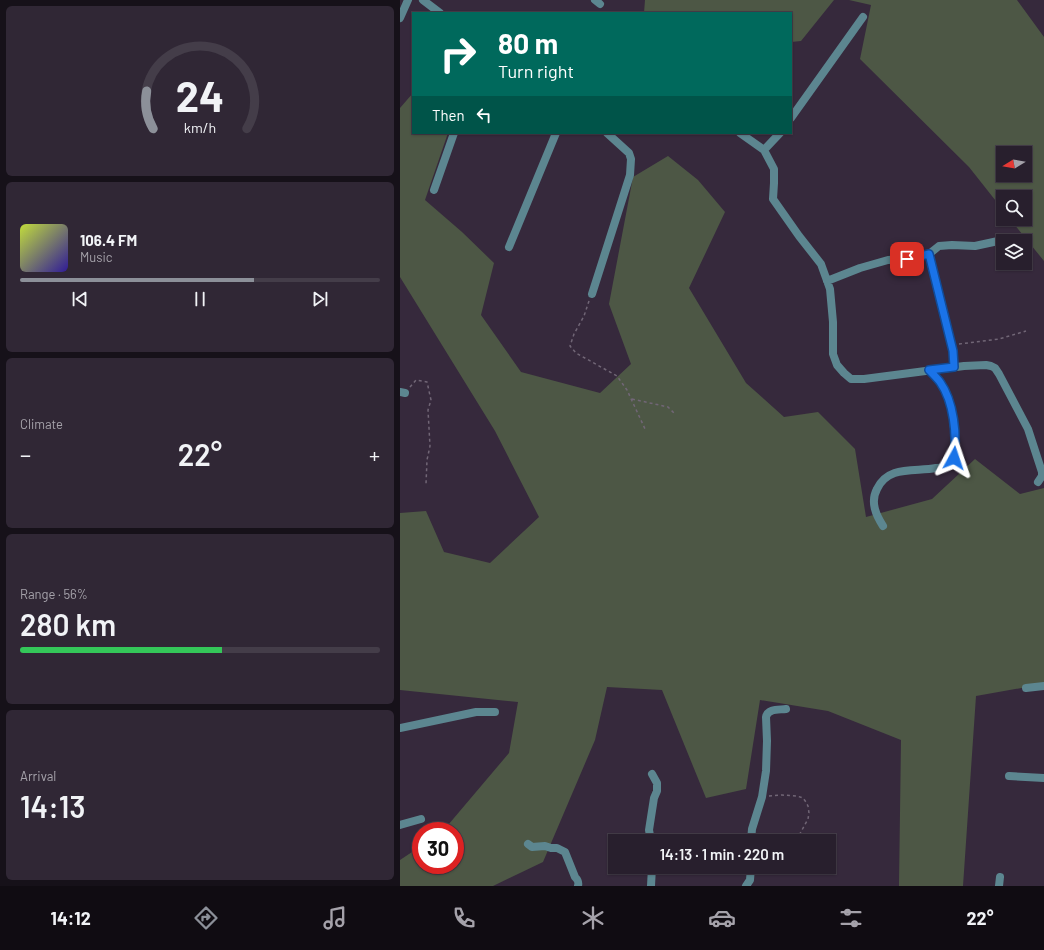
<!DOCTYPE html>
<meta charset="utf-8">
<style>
:root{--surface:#281f2d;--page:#302735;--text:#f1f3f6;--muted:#a5a2aa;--line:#443d49;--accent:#8c9099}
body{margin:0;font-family:Barlow,sans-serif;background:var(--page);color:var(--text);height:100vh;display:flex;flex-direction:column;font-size:15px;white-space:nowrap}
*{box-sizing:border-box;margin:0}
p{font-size:13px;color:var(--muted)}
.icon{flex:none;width:22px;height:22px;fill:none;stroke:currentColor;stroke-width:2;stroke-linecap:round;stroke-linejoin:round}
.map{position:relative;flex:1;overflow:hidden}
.drawer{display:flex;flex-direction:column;gap:6px;padding:6px;background:#161119;width:400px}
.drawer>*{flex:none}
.guide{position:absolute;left:12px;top:12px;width:380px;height:122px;border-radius:0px;box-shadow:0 1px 3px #0004,0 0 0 1px var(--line);background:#00695c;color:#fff;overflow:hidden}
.needle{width:26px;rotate:259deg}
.controls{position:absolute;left:596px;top:146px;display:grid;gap:8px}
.controls a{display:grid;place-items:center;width:36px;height:36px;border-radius:0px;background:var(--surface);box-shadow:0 1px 3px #0004,0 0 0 1px var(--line);font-size:20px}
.speed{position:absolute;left:12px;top:822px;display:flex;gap:8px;font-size:20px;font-weight:700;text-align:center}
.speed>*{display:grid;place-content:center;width:52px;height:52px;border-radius:50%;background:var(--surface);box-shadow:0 1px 3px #0004,0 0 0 1px var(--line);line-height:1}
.speed .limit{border:6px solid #d22;background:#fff;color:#111}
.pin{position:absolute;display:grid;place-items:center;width:34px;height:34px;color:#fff;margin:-17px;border-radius:8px;box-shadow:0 2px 6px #0006}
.me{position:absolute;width:44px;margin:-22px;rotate:5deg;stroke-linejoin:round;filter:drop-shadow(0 0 3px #0008)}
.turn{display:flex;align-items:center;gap:14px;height:84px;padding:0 20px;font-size:18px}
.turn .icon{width:52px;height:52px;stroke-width:2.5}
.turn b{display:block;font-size:28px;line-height:34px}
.then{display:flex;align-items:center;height:38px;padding:0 20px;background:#0003;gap:8px;font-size:15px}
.big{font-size:30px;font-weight:600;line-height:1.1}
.drawer .widget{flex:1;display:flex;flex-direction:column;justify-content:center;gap:6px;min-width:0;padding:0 14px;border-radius:6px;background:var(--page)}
.drawer .dial{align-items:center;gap:0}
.dial svg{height:104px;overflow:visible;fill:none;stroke:var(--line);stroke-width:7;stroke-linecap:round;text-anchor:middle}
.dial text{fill:var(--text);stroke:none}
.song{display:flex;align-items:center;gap:12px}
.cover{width:48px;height:48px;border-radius:6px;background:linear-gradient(135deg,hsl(70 70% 55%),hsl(250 70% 35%))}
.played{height:4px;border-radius:2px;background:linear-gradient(90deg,var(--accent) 65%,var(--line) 65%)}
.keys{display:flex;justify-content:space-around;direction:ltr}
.heat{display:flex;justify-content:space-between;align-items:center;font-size:22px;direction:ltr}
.charge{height:6px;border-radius:3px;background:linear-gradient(90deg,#34c759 56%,var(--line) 0)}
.trip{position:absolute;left:208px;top:834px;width:228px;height:40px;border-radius:0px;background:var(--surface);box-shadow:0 1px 3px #0004,0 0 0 1px var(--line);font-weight:600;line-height:40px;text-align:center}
.menu{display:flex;height:64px;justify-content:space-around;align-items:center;background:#100c12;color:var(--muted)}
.menu .icon{width:28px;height:28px}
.menu .selected{color:var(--accent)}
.menu b{font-size:18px;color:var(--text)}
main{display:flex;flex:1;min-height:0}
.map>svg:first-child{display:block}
</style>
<main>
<section class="drawer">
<div class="widget dial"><svg viewBox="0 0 100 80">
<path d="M14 69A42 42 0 1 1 86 69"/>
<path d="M14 69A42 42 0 0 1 9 40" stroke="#8c9099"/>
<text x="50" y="56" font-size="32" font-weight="700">24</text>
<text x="50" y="72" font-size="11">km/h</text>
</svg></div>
<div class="widget">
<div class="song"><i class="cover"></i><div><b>106.4 FM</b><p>Music</p></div></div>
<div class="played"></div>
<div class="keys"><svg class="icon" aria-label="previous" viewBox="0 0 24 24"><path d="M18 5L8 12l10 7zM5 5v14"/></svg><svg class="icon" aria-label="pause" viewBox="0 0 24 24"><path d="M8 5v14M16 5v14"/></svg><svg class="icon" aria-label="next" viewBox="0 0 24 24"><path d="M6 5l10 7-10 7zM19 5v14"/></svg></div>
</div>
<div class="widget"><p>Climate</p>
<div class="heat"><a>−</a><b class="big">22°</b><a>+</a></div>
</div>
<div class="widget"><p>Range · 56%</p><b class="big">280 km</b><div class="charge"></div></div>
<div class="widget"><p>Arrival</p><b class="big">14:13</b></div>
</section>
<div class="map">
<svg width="644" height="886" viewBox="0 0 644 886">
<rect width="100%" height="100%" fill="#36293c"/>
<!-- green -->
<path fill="#4d5745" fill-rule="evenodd" d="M245,0H434L401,41L391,42V13H244Z
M449,0H617L644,37V261L610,219H625V197H603V210L569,167L460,59L471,5ZM603,153H625V175H603Z
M13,93V133H48L25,200L62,232L94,263L81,315L121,372L200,393L231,364L209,304L233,177L268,156L298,180L325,212L289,288L346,383L384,417L418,412L455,449L466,517L532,499L575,459L620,494L644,488V684L576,696L563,886H499L501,740L428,711L360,700L346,789L306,798L262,690L207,687L195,740L143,862L93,886H0V860L21,846V865H55V831H43L109,753L118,702L0,690V513L26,511L44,552L90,563L139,517L95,431L0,277V108Z"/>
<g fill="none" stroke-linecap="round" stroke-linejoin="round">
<!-- path -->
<path stroke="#716676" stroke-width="1.5" stroke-dasharray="3 3" stroke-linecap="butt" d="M189,301L184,316L174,334L170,346L176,353L217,376L227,390L246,431
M559,344L599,339L626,331
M10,387L16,380L27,382L31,400L28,410L30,446L27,460L26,484
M232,399L268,407L275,414
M369,796L382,795L397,796L403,798L406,802L408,806L409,813L408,819L396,841"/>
<!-- minor -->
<path stroke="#5c8690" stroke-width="8" d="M23,0L40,13
M195,0L200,4
M0,18L8,0
M391,118L463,17
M340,133L364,150L374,169V183L373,199L399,236L421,264L430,289L433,322V354L437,365L444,373L451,379H464L564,366L586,365L591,366L595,368L599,374L628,429L642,472V476L638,482
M364,150L380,133
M34,190L54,133
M109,247L156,133
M529,254L553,351L554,367
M427,281L460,268L488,260L507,259L529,254L539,246L552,245L575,246L612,238
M192,294L230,175L231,159L229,153L207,133
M0,392L5,393
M483,526C476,515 470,502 477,489C488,465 515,472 536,468C542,468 547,467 551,463C558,456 555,437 554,428C553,412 549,394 540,382C537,378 533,374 529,370
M626,688L644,686
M0,728L76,712H95
M609,776L644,778
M0,825L21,819
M251,841L249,830L254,798L257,791V783L252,774
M351,841L352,829L362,797L366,771L367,741L366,717C368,708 379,710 386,709
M128,844L132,847L145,846L151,848H157L165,852L175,877C178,880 179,882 178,886
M251,886L252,867
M346,886L350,880L351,867
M599,886L600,877"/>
</g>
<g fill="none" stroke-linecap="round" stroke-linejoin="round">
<!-- route casing -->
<g stroke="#114b97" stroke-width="10">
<path id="route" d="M507,259L529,254L553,351L554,367L529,370C533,374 537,378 540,382C554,402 557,435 554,458"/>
</g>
<!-- route -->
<use href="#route" stroke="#1a73e8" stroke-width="7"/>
</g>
</svg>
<div class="controls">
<a><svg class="needle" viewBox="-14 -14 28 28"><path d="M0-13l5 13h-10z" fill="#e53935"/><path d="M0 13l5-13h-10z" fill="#a5a2aa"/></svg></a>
<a><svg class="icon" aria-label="search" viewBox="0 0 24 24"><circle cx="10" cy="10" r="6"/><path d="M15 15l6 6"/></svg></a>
<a><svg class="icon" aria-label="layers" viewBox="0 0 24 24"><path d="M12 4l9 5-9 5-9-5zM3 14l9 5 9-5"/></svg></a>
</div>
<div class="speed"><div class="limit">30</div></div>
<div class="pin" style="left:507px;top:259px;background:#d93025"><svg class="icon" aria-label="arrive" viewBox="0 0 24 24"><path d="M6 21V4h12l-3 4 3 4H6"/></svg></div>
<svg class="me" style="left:554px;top:458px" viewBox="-20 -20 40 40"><path d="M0-17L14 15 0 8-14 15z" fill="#1a73e8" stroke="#fff" stroke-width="4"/></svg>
<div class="trip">14:13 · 1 min · 220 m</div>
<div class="guide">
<div class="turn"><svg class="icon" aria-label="right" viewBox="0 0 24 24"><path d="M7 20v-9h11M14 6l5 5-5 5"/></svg><div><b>80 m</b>Turn right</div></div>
<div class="then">Then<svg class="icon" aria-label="left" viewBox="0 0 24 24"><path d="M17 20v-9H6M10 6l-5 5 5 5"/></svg></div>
</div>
</div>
</main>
<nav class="menu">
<b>14:12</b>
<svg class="icon selected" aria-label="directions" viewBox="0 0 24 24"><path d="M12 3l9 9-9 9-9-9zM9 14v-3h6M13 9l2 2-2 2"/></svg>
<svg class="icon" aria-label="music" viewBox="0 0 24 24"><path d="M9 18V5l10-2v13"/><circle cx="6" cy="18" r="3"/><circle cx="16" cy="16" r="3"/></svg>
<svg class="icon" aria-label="phone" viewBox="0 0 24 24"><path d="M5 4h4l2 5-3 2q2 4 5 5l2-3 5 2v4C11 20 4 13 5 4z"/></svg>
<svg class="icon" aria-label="climate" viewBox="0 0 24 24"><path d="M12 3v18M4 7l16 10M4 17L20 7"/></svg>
<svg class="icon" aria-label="car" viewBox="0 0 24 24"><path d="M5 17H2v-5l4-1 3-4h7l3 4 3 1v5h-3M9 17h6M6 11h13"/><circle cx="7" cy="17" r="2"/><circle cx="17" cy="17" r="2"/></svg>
<svg class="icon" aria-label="filters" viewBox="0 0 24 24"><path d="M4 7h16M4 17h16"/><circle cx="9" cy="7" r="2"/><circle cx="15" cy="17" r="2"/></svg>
<b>22°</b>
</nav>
